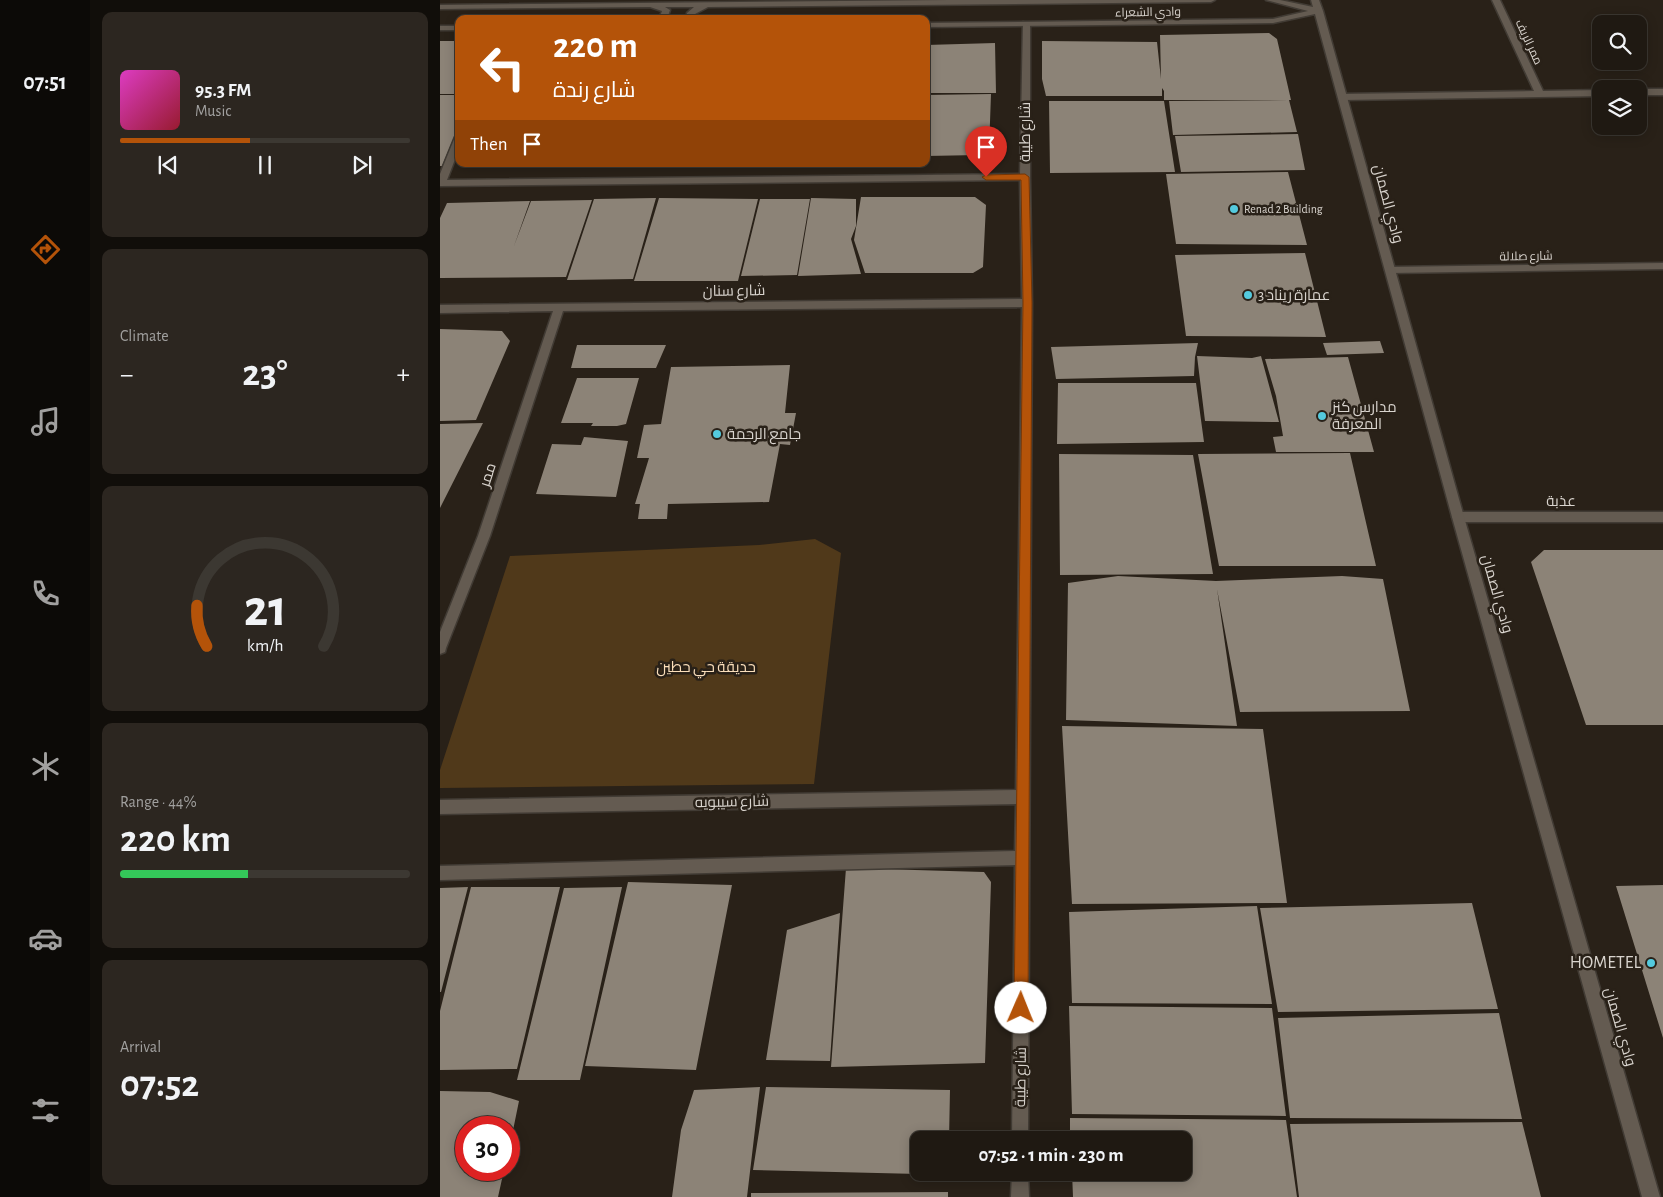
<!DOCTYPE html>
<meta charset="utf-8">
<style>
:root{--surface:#1f1912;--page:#2c2620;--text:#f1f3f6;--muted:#a1a09f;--line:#3c3832;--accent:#b45309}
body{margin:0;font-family:"Alegreya Sans",Cairo,sans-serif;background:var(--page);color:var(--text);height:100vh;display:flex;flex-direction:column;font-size:19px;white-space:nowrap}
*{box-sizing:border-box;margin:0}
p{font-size:16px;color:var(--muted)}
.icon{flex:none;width:28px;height:28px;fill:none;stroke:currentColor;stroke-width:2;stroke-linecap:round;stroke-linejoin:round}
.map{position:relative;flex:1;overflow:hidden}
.panel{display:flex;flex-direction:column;gap:12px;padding:12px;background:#110e0a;width:350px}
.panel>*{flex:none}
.banner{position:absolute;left:15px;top:15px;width:475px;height:152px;border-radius:10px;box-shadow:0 2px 12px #0003,0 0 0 1px var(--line);background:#b45309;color:#fff;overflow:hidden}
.tools{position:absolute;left:1152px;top:15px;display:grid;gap:10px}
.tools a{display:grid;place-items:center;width:55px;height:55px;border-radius:10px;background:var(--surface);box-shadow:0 2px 12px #0003,0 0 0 1px var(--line);font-size:25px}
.speed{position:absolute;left:15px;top:1116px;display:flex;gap:10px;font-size:25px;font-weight:700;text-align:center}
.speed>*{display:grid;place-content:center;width:65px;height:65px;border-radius:50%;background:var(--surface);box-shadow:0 2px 12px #0003,0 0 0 1px var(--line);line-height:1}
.speed .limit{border:8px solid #d22;background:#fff;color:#111}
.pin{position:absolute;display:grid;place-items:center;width:42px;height:42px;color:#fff;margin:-51px -21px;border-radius:50% 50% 50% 0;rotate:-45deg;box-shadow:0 0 5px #0007}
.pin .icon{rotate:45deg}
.me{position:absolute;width:55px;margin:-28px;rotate:1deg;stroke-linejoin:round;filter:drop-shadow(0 0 4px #0008)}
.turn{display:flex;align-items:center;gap:18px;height:105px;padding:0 15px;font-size:22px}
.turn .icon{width:65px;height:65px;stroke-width:2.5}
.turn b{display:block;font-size:35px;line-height:42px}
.then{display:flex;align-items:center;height:48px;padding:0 15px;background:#0003;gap:10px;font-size:19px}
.big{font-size:38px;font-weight:700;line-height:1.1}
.panel .widget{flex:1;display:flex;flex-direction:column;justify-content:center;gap:8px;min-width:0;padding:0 18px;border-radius:10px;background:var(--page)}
.panel .dial{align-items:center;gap:0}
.dial svg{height:130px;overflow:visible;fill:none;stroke:var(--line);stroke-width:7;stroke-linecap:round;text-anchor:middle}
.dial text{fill:var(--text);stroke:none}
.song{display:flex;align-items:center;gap:15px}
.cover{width:60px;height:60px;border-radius:8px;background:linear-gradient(135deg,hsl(310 70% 55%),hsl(350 70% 35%))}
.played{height:5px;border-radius:2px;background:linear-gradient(90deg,var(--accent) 45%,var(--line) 45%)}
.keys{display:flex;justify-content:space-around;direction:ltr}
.heat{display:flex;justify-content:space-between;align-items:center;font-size:28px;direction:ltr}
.charge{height:8px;border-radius:4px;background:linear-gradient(90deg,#34c759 44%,var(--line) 0)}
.trip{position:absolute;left:470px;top:1131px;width:282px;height:50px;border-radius:10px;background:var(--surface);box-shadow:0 2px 12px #0003,0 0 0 1px var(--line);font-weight:700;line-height:50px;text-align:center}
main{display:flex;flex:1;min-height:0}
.dock{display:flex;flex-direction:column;width:90px;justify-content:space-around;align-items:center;background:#0c0a07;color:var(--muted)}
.dock .icon{width:35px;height:35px}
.dock .current{color:var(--accent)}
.dock b{font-size:22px;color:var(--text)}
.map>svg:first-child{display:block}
</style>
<main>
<nav class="dock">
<b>07:51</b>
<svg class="icon current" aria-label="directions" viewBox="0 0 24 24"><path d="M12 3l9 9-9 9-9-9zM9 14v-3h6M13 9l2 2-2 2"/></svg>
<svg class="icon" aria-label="music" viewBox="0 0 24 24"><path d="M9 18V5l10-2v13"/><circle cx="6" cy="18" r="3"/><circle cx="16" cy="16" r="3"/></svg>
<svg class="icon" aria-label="phone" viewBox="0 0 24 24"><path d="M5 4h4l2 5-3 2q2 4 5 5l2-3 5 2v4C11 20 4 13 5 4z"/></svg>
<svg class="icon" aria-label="climate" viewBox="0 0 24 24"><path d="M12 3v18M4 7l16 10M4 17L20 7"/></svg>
<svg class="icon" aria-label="car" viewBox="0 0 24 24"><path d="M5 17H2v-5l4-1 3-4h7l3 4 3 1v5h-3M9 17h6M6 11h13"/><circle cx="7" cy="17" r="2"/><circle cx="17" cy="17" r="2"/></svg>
<svg class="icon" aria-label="filters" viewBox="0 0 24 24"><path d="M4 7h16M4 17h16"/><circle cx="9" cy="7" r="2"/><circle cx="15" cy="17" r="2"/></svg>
</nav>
<section class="panel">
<div class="widget">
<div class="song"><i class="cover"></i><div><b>95.3 FM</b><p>Music</p></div></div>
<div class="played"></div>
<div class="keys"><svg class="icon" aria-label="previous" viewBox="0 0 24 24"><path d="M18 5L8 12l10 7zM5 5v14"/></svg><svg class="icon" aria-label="pause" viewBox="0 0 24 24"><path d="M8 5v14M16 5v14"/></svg><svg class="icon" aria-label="next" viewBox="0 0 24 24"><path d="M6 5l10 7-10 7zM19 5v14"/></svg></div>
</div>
<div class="widget"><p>Climate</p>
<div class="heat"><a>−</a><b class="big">23°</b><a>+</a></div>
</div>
<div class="widget dial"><svg viewBox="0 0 100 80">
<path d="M14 69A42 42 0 1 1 86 69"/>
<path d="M14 69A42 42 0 0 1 8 44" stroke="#b45309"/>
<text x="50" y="56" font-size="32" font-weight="700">21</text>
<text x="50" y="72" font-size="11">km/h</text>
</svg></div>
<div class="widget"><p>Range · 44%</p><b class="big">220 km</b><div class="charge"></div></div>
<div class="widget"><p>Arrival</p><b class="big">07:52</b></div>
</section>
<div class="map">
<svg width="1223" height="1197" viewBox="0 0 1223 1197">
<rect width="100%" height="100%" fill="#292118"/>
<!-- green -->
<path fill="#50391a" d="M375,539L401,553L374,784L0,788V770L70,556L319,545Z"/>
<!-- building -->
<path fill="#8c8377" d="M829,33L837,39L851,100H724V91L722,88V96H606L602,79V41L717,42L721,79L720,35Z
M0,41H19V94H0Z
M555,43L556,93H486V45Z
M551,94L549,150L539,155L486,156V95Z
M0,95H19V125L2,166H0Z
M849,100L857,132L733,135L729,101Z
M609,101H724L735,172L610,173Z
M858,134L865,170L741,172L735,136Z
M848,172L867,245L736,244L726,174Z
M421,197H535L546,205L543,267L533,273H425L414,240Z
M216,198L193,279L127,280L154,199Z
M219,198L318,199L298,281H194Z
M371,198L416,199V226L411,239L421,274L358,276Z
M320,199H370L357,275L301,276Z
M152,200L126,277L0,278V218L7,203L90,201L74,246L91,201Z
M865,253L886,337L746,336L735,255Z
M0,329L62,331L70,341L36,420L0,421Z
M940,341L944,353L887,355L883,343Z
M758,343L755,357L754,376L616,379L611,347Z
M137,345H226L216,368H131Z
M757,356L812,358L821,356L839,422L765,421Z
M908,357L934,452H836L833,437L843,436L836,396L825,359Z
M350,365L345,413H356L350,445L340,444L329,502L228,504L227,519H198L200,504H195L209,458H197L204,425L221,424L231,367Z
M137,378H199L186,424L177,426H151L153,423H121Z
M618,383H756L764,442L617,444Z
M43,423L0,508V424Z
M144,437L188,441L176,497L96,494L112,444L141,445Z
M910,453L936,566H779L758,454Z
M619,454L753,455L773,574L620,575Z
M1104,550H1223V725H1146L1091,562Z
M678,576L776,581L902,576L943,579L970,711L800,712L777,589L797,726L626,720L628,583Z
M622,726L823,729L847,903L632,904Z
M406,868L544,872L551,882L545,1063L391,1067Z
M188,882L292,885L256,1070L145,1066Z
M1223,885V1038L1176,886Z
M28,887L1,992H0V888Z
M31,887H120L77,1069L0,1070V1011Z
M182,887L140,1080H77L124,888Z
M1032,903L1058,1009L838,1012L820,908Z
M817,906L832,1004L632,1003L629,912Z
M400,913L390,1061L326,1060L347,930Z
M629,1006L832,1008L846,1116L632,1114Z
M1059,1013L1082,1119L850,1118L838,1018Z
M320,1087L307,1197H232L241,1130L254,1090Z
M326,1087L510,1090L509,1140H479V1174L313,1170Z
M0,1091L50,1092L79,1101L70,1145L69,1128H26V1170H64L58,1197H0Z
M630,1118L846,1120L857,1197H633L632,1172H744V1140H630Z
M1082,1122L1101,1197H859L850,1124Z
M508,1192V1197H311V1193Z"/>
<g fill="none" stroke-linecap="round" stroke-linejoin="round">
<!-- street casing -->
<g stroke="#413b34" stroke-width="3">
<path id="street" d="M1052,0H1060L1103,91L1161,90V96L902,100L898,97L902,94L1094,91Z
M583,22L590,24V177L592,303L588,1140H572L575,865L0,880V866L575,851L576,804L0,814V800L576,790L582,307L123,311L50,536L6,648L5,652L0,654V632L38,536L113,311L0,313V305L582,299L580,180L0,186V174L15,137L19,134V149L7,180L580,174Z
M1199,89H1223V95H1199Z
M1223,263V269L950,273L945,270L950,267Z
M1018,512H1223V522H1018L1014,520L1012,517L1014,514Z
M572,1172H588L589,1197H571Z"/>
</g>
<!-- secondary casing -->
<g stroke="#413b34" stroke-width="3">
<path id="secondary" d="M509,0H775L771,2L268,7L255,14V19H247V13L254,7H225L230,10L227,19H219L222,11L210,7L0,9V5Z
M826,0H840L873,7L871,0H879L883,11L1024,517L1220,1197H1202L1012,517L875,14L833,23L486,27V23L833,19L868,11Z
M0,26H19V30H0Z"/>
</g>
<!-- street -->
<use href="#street" fill="#645b51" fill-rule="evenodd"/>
<!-- secondary -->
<use href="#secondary" fill="#645b51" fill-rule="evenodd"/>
</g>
<!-- route -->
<path fill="#b45309" stroke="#753606" d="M585,174L589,177L592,303L588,1008L586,1013L581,1015L576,1013L574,1008L583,303L581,180H546L542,177L546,175Z"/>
<!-- markers -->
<g fill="#54cade" stroke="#292118" stroke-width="2">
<circle cx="794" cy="209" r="5"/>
<circle cx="808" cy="295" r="5"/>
<circle cx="882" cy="416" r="5"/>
<circle cx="277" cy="434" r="5"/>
<circle cx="1211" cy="963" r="5"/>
</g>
<g text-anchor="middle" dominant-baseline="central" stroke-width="5" stroke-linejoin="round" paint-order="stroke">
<!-- far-street labels -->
<g font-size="12" fill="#d9d4ce" stroke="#292118">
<text transform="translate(708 12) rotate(-1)">وادي الشعراء</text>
<text transform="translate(1089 42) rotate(65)">ممر الريف</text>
<text transform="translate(1086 256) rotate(-1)">شارع صلالة</text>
</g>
<!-- far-poi labels -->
<g font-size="12" fill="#d9d4ce" stroke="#292118" text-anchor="start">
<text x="804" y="209">Renad 2 Building</text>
</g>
<!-- street labels -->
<g font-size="15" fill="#d9d4ce" stroke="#292118">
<text transform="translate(585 132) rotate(-90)">شارع طيبة</text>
<text transform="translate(948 204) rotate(75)">وادي الصمان</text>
<text transform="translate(294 291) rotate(-1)">شارع سنان</text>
<text transform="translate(48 475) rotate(-72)">ممر</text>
<text x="1121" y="501">عذبة</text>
<text transform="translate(1057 594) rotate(74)">وادي الصمان</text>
<text transform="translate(292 802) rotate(-1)">شارع سيبويه</text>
<text transform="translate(1180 1027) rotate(74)">وادي الصمان</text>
<text transform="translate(581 1077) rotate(-89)">شارع طيبة</text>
</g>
<!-- poi labels -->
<g font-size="15" fill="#d9d4ce" stroke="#292118" text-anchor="start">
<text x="818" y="295">عمارة ريناد 3</text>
<text x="892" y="407">مدارس كنز<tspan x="892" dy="17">المعرفة</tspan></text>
<text x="287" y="434">جامع الرحمة</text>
</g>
<!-- park labels -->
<g font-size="15" fill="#fbdfbb" stroke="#292118">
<text x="266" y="667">حديقة حي حطين</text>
</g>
<!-- near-poi labels -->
<g font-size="18" fill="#d9d4ce" stroke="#292118" text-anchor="end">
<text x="1201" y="963">HOMETEL</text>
</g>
</g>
</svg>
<div class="tools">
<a><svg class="icon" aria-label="search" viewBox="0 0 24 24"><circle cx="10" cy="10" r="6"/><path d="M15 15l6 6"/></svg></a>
<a><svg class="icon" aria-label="layers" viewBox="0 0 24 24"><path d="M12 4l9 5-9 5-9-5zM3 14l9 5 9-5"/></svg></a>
</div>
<div class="speed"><div class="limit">30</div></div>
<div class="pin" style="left:546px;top:177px;background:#d93025"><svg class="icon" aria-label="arrive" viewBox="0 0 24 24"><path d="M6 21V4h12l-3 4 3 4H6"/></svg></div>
<svg class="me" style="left:581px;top:1008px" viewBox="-20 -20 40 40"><circle r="19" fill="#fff"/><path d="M0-13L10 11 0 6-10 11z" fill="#b45309"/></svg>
<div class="trip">07:52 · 1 min · 230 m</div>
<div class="banner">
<div class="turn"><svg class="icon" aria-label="left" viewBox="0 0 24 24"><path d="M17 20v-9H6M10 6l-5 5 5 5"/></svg><div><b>220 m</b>شارع رندة</div></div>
<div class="then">Then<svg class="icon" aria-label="arrive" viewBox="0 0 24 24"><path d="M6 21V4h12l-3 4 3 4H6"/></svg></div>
</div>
</div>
</main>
